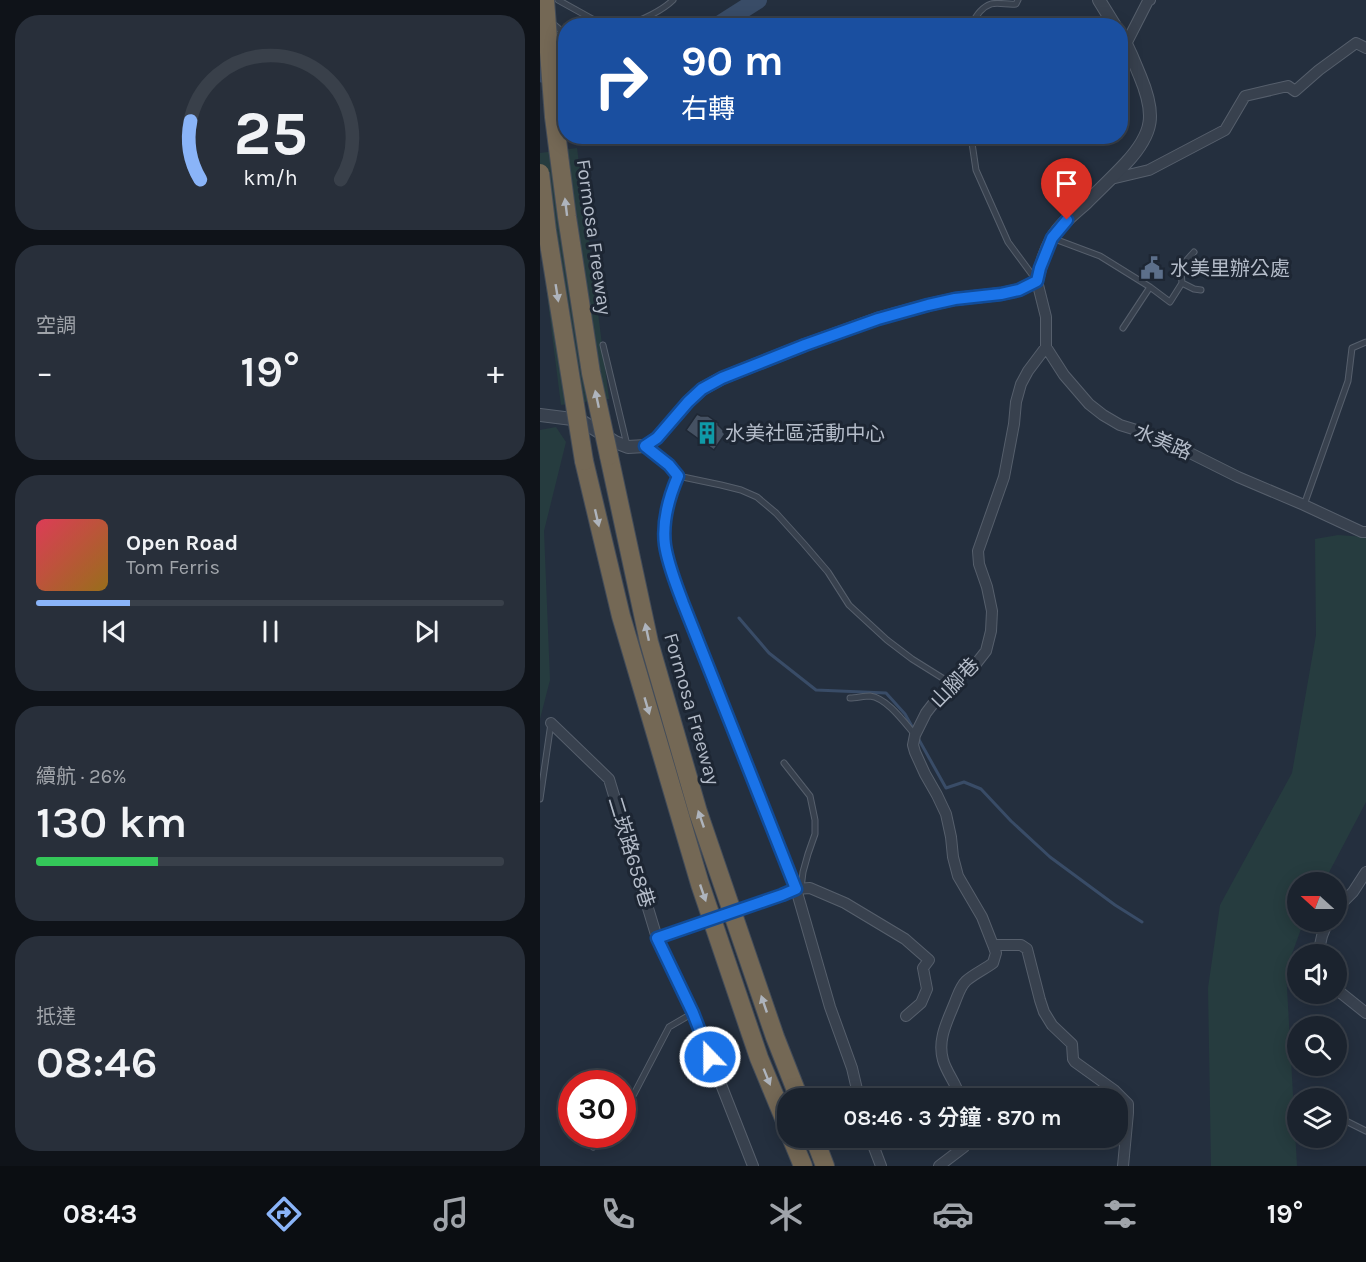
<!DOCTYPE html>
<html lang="zh-TW">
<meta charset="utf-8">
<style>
:root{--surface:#1b232e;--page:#282f3a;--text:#f1f3f6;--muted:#a0a4aa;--line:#39404a;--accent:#8ab4f8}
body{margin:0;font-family:Karla,"Noto Sans TC",sans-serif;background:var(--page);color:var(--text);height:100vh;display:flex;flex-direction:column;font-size:22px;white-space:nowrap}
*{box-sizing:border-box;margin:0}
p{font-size:20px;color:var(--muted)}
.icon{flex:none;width:33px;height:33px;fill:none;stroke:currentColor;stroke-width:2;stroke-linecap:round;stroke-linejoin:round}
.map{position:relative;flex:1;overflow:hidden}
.side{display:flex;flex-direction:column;gap:15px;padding:15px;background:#0f1319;width:540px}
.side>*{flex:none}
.guide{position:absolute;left:18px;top:18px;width:570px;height:126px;border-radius:24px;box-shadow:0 3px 15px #0003,0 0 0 2px var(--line);background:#1a4fa0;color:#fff;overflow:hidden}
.needle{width:39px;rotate:291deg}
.controls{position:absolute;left:747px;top:872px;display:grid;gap:12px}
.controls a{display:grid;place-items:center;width:60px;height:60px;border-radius:50%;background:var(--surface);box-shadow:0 3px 15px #0003,0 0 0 2px var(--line);font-size:30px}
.speed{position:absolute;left:18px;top:1070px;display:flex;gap:12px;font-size:30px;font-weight:700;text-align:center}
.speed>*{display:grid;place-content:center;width:78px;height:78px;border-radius:50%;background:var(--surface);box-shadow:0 3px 15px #0003,0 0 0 2px var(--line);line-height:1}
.speed .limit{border:9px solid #d22;background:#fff;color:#111}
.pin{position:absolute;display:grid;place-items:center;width:51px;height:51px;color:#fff;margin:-62px -26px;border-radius:50% 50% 50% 0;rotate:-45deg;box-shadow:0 0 6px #0007}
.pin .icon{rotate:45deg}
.me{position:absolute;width:66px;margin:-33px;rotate:338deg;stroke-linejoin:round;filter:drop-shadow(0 0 4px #0008)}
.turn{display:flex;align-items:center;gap:21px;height:126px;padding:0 24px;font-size:27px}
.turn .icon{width:78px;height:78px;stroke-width:2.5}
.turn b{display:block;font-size:42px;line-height:51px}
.big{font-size:45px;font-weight:600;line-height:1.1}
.side .tile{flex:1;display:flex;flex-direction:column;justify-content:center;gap:9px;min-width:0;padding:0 21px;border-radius:24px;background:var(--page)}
.side .dial{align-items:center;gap:0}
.dial svg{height:156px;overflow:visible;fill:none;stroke:var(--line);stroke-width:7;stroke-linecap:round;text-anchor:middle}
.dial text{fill:var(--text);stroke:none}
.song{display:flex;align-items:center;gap:18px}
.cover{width:72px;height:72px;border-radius:9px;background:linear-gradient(135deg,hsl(350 70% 55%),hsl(40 70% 35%))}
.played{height:6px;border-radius:3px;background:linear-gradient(90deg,var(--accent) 20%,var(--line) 20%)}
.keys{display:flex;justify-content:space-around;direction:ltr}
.heat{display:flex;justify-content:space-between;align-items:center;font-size:33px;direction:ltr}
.charge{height:9px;border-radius:4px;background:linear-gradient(90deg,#34c759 26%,var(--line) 0)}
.trip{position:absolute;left:237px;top:1088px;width:351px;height:60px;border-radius:24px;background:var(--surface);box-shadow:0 3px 15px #0003,0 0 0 2px var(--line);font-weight:600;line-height:60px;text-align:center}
.dock{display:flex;height:96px;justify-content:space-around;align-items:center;background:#0b0e12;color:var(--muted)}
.dock .icon{width:42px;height:42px}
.dock .selected{color:var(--accent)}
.dock b{font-size:27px;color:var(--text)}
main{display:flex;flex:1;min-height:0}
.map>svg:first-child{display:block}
</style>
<main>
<section class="side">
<div class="tile dial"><svg viewBox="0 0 100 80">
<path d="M14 69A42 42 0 1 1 86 69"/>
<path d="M14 69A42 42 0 0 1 9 39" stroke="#8ab4f8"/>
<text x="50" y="56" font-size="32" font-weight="700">25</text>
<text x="50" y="72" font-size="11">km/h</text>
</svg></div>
<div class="tile"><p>空調</p>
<div class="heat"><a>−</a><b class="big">19°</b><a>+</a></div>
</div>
<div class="tile">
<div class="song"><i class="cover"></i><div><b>Open Road</b><p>Tom Ferris</p></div></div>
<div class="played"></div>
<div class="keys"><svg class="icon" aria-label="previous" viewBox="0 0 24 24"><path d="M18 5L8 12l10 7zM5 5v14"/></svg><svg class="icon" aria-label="pause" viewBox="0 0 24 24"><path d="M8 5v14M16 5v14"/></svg><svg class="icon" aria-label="next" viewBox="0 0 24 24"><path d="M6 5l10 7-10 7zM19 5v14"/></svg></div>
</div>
<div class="tile"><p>續航 · 26%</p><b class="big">130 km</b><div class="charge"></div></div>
<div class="tile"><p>抵達</p><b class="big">08:46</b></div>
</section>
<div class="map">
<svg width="826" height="1166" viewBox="0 0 826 1166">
<rect width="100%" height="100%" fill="#242f3e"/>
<!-- green -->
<path fill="#263c3f" d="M37,148L69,399L21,405L0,239V153Z
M16,427L26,442L4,531L10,680L0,719V430Z
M798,535L826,537V802L784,882H758V921H764L746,970L757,1166H671L668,988L680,905L752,773L776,635L775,539Z"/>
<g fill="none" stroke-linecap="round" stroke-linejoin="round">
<!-- stream -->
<path stroke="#394c67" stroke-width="3" d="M199,618L229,653L276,690L346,693L365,714L374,730
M378,738L406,788L424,782L441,789L471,821L510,857L575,905L602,922"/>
<!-- river -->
<path stroke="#394c67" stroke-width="18" d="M177,26L218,0
M0,73L26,79"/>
</g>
<!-- building -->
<path fill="#455162" stroke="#1f2835" stroke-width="1.5" d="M157,414L161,416H168L178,423V425L183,430V432L185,434L174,450L146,430Z"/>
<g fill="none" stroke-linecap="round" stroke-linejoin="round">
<!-- service casing -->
<g stroke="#565f6c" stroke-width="7">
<path id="service" d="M18,0L65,26
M11,22L26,35
M73,26C78,25 83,25 88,24C101,21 123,10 133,0
M129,26L138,23L151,26
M431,26C435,17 442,7 451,4C458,2 468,5 476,4L478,0
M347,136L370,140L388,136
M427,136L432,143L436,170L468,242L496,280
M512,238L560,256L610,287L630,302L642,283L641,272L645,262L654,252
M642,283L654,289L661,290
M583,328L610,287
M63,345L87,445
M106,447L129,465L138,476L181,485L201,490L217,497L236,513L264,544L288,572L309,605L347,640L372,659L412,684
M764,505L808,381L812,348L826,342
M310,698C316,698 324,696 330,696C347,698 364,722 375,735
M244,763L270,796L275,820V834L268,854L263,872L261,888
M0,799L11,723
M241,895L256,889
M82,1109L94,1094L129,1027L153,1013
M796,1116L826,1131
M53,1147L63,1134"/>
</g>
<!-- minor casing -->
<g stroke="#565f6c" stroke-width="12">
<path id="minor" d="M5,39H26
M586,44L608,1L610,0
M571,179L609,170L685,130L705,96L748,86L755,91L779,70L816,43L826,48
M497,281L506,317V347L524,375L549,404L563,415L580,425L616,436L698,477L764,505L822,532H826
M138,476C129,497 122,522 125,545C128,565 136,584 143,603L256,889L290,1007L312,1068L319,1098
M11,723L69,779L117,938L153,1013L213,1166
M256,889L270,888L305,903L365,939L389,960L383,968L387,989L381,1003L366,1016
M796,909L813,892L826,872
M453,945H481L487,949L500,1000L504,1012L512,1025L532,1044L533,1059L535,1062L574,1090L588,1104V1113L583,1166
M778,954L782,936L788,921
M796,989L826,1013
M420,1098C417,1084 407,1074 403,1060C397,1039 408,1020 415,1002C418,995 420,987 426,981C434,974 445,969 453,963L456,953L453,945L442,917L418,876L413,857L411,837L406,814L397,795L385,774L375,752L373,745L375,735L386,713L399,696L412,684L435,665L446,651L451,631L452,611L447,587L439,564L438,551L464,477L474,424L476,402L481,384L488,371L506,347
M330,1137L341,1166
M399,1166L424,1147L427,1137"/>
</g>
<!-- tertiary casing -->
<g stroke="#565f6c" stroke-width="14">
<path id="tertiary" d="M559,0L575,26
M0,415L40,420L75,442L88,447L105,446L117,438L148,402L162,389L182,378L265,345L337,319L388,305L415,299L461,294L479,290L497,281C500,267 505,251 512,238C520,224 535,213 547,202C560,189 573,177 586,163C614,133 616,114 600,76C594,62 589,47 580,34"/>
</g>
<!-- motorway casing -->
<g stroke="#434c59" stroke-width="20">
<path id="motorway" d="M69,456L109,642L158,812L235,1037L259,1098
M44,461L81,616L160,884L219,1058L248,1128
M251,1137L263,1166
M274,1137L285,1166"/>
</g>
<!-- service -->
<use href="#service" stroke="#38414e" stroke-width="5"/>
<!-- minor -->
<use href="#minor" stroke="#38414e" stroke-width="10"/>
<!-- tertiary -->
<use href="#tertiary" stroke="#38414e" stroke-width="12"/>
<!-- motorway -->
<use href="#motorway" stroke="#746855" stroke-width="18"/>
<!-- service-bridge casing -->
<g stroke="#565f6c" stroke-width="7" stroke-linecap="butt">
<path id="service-bridge" d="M117,938L241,895"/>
</g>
<!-- motorway-bridge casing -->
<g stroke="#434c59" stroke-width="20" stroke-linecap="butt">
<path id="motorway-bridge" d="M5,0L14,117L27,217L51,373L69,456
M0,173L7,231L44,461"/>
</g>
<!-- service-bridge -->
<use href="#service-bridge" stroke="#38414e" stroke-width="5"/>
<!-- motorway-bridge -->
<use href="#motorway-bridge" stroke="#746855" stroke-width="18"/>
</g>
<!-- one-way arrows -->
<defs><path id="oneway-solid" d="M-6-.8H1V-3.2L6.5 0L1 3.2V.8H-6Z" transform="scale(1.5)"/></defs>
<g fill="#aeb4bd">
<use href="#oneway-solid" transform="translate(26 207) rotate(-97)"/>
<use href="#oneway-solid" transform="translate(17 293) rotate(81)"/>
<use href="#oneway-solid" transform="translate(57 399) rotate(-102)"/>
<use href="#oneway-solid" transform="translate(57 518) rotate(77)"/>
<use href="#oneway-solid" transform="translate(107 632) rotate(-102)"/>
<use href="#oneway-solid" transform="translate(107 706) rotate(74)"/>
<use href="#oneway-solid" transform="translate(161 819) rotate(-109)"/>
<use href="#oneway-solid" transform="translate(163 893) rotate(71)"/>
<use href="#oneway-solid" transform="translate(224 1004) rotate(-109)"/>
<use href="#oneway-solid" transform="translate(227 1077) rotate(68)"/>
</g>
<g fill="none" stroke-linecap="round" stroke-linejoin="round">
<!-- route casing -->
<g stroke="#114b97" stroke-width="15">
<path id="route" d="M170,1057L153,1013L117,938L242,895L256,889L143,603C136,584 128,565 125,545C122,522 129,497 138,476L129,465L105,446L117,438L148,402L162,389L182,378L265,345L338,319L388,305L415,299L461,294L479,290L497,281L500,268L512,238L527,220"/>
</g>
<!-- route -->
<use href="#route" stroke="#1a73e8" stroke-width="10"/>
</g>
<!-- icons -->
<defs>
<g id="civic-bare" transform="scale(1.8)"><path d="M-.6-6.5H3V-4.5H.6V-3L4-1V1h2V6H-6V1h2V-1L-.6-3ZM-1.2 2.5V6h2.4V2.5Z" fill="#5c6f8a" stroke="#1d2633" stroke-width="2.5" paint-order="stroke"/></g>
<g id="building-bare" transform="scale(1.8)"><path d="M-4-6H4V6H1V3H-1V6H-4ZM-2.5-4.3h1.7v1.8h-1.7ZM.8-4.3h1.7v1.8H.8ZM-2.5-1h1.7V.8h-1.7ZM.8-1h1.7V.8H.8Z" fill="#0f9aa8" stroke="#1d2633" stroke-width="2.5" paint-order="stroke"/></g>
</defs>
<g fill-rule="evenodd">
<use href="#civic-bare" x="612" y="268"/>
<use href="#building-bare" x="167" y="433"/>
</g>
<g text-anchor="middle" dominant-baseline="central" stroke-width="6" stroke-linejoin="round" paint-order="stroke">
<!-- street labels -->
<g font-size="20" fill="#b4bcc9" stroke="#1d2633">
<text transform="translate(54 237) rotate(82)">Formosa Freeway</text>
<text transform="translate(623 442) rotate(23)">水美路</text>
<text transform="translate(415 683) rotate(-46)">山腳巷</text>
<text transform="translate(152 709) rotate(74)">Formosa Freeway</text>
<text transform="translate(91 852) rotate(73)">二崁路658巷</text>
</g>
<!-- poi labels -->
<g font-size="20" fill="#b4bcc9" stroke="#1d2633" text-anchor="start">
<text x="630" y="268">水美里辦公處</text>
<text x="185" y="433">水美社區活動中心</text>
</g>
</g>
</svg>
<div class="controls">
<a><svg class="needle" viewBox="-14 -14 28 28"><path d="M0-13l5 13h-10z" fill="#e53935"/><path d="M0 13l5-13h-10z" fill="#a0a4aa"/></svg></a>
<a><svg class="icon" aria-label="sound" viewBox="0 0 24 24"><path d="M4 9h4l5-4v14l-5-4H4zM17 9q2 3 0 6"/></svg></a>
<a><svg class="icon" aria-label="search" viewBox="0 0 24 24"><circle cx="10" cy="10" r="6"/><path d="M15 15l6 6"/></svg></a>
<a><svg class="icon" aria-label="layers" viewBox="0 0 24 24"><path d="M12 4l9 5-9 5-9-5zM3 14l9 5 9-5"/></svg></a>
</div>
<div class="speed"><div class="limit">30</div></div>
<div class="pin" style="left:527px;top:220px;background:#d93025"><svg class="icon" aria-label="arrive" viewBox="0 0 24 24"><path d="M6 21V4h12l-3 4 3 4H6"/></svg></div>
<svg class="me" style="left:170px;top:1057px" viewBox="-20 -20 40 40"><circle r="17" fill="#1a73e8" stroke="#fff" stroke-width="3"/><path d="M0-11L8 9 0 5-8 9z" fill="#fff"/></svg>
<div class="trip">08:46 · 3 分鐘 · 870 m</div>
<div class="guide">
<div class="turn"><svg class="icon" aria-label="right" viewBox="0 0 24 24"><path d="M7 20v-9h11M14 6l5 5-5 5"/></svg><div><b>90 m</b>右轉</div></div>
</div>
</div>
</main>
<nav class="dock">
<b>08:43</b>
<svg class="icon selected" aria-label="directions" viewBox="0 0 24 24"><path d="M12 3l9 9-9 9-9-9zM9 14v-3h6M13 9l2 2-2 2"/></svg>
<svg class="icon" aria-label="music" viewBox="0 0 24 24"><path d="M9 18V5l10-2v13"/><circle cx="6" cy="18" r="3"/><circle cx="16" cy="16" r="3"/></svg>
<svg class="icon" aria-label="phone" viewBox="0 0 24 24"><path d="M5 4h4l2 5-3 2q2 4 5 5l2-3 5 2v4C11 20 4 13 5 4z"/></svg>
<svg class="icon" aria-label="climate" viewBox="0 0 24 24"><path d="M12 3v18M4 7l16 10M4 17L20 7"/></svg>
<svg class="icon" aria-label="car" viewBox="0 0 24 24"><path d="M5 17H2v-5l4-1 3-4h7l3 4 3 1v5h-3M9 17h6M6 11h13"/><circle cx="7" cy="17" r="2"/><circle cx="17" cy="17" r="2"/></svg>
<svg class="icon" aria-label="filters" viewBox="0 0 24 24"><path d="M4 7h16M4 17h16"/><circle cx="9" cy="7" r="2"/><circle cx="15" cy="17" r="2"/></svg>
<b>19°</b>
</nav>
